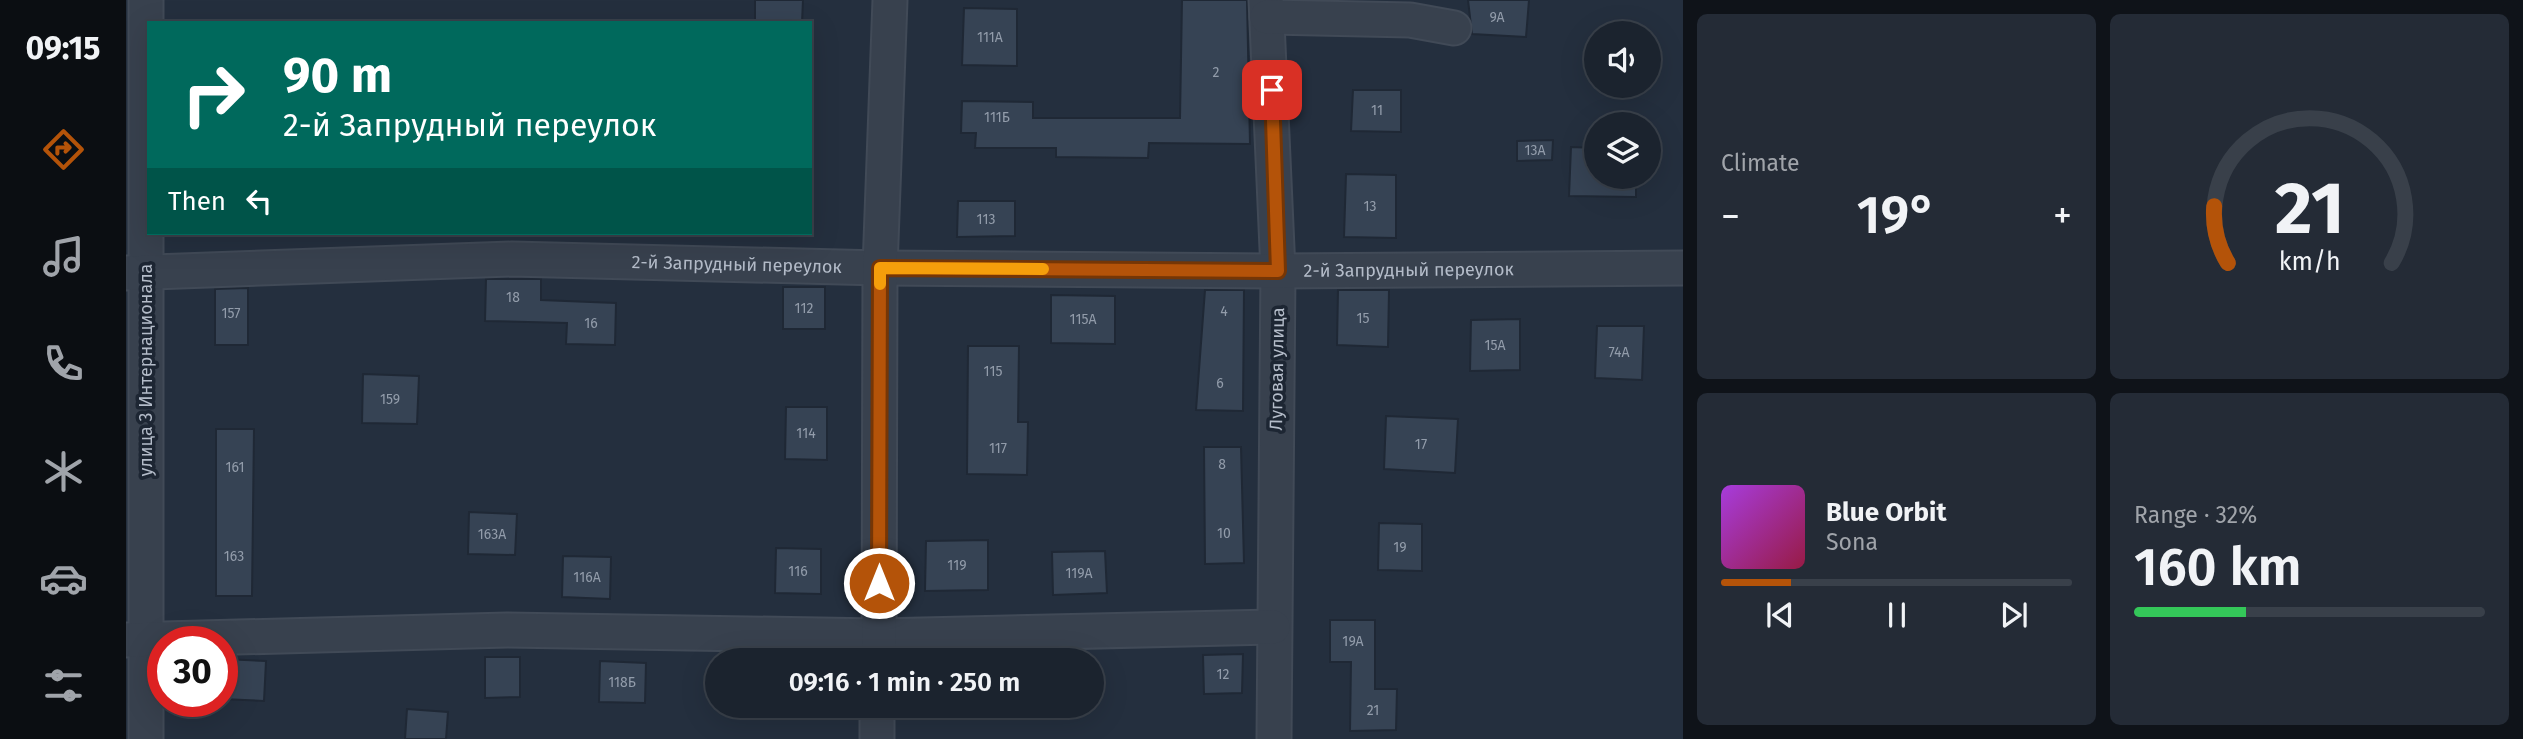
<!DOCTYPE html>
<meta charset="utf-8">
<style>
:root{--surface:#1b232e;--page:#242b36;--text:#f1f3f6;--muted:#a0a4aa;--line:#39404a;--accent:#b45309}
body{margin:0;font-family:"Fira Sans",sans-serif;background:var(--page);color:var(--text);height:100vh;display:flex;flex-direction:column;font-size:26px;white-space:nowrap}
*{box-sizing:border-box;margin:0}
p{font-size:23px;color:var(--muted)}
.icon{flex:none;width:38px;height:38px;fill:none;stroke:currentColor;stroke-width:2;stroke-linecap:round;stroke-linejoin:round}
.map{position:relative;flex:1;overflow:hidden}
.details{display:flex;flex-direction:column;gap:14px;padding:14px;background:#0f1319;width:840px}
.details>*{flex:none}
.guide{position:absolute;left:21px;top:21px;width:665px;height:214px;border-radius:0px;box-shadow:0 7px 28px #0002,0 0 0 2px var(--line);background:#00695c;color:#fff;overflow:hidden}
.buttons{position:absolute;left:1458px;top:21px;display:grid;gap:14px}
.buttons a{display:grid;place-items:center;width:77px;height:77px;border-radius:50%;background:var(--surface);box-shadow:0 7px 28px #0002,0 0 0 2px var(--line);font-size:35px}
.speed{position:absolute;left:21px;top:626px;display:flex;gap:14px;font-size:35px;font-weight:700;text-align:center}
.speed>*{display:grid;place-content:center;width:91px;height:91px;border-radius:50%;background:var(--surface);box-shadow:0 7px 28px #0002,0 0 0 2px var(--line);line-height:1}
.speed .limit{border:10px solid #d22;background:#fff;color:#111}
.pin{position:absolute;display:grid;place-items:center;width:60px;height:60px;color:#fff;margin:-30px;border-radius:14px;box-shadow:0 4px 10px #0006}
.me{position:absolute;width:77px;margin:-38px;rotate:0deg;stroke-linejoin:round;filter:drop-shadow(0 0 5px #0008)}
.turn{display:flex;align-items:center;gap:24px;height:147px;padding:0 21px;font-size:32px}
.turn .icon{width:91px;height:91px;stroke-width:2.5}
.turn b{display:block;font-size:49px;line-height:60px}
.then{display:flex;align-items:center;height:66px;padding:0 21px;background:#0003;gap:14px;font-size:26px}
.big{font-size:52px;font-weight:600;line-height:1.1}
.details .tile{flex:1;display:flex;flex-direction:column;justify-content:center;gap:10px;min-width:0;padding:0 24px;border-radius:10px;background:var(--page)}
.details .dial{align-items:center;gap:0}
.dial svg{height:182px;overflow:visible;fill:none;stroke:var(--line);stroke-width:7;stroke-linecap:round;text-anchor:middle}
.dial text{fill:var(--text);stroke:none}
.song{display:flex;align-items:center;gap:21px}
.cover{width:84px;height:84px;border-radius:10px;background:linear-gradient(135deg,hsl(280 70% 55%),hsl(340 70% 35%))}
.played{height:7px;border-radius:4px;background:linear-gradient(90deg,var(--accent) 20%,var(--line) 20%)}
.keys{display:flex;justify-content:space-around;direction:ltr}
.heat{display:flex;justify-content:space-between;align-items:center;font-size:38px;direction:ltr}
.charge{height:10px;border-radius:5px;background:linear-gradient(90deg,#34c759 32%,var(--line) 0)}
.details .tiles{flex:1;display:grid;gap:14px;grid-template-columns:repeat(2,1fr)}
.trip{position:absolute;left:579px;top:648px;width:399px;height:70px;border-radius:35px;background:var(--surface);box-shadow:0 7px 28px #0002,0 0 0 2px var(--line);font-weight:600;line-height:70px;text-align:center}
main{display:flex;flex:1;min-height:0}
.menu{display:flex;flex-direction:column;width:126px;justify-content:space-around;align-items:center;background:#0b0e12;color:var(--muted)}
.menu .icon{width:49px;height:49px}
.menu .active{color:var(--accent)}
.menu b{font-size:32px;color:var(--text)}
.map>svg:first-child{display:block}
</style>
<main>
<nav class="menu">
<b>09:15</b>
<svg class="icon active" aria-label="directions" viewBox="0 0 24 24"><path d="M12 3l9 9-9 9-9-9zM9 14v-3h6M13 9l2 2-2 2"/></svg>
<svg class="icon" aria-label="music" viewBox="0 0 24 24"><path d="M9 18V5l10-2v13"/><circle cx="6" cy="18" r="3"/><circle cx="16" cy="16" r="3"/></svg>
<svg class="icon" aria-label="phone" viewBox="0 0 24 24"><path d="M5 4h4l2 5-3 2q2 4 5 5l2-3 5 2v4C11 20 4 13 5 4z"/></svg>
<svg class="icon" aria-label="climate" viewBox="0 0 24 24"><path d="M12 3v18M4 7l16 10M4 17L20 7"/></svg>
<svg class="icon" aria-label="car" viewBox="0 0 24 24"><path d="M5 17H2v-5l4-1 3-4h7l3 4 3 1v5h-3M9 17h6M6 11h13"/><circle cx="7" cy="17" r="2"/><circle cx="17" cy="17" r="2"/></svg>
<svg class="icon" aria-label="filters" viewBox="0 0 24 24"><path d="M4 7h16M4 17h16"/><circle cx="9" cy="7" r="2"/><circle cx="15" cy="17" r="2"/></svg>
</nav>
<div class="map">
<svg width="1557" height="739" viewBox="0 0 1557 739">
<rect width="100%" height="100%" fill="#242f3e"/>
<!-- building -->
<path fill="#364354" stroke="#1f2835" stroke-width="2" d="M629,0H677L676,23H629Z
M1056,0H1121L1124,144L1023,143L1022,158L930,157V148H849L850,133H835L836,101L907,102V118H1054Z
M1342,0H1403L1400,37L1346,34Z
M838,8L891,9V66L836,65Z
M1227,90H1275V132L1225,131Z
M1427,140L1426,160L1391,161V141Z
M1445,147L1470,148V177H1510V197L1443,196Z
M1220,174L1270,175V238L1218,237Z
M832,201H889V236L831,237Z
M360,279H415V300L490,303L489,345L440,344L441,323L359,321Z
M657,287H699V329H657Z
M122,288V345H89V289Z
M1079,290H1118L1117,411L1070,410Z
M1212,290H1263L1262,347L1211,345Z
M925,295L989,296V344L925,343Z
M1394,319V370L1344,371L1345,320Z
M1471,326H1518L1516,380L1469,378Z
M842,346H893L892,422H902L901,475L841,474Z
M237,374L293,376L291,424L236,423Z
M660,407H701V460L659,459Z
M1260,416L1332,419L1329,473L1258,469Z
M90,429H128L126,596H90Z
M1078,447H1115L1118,563L1079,564Z
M343,512L391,514L389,555L342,554Z
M1253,523L1296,524V571L1252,570Z
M862,540V590L799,591L800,541Z
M650,548L695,549V594L649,593Z
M979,551L981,593L927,595L926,552Z
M437,556L485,557L484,599L436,597Z
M1204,620H1249V689H1271L1270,730L1224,731L1225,662H1204Z
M1117,654L1116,693L1078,694L1077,655Z
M359,657H394V697L359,698Z
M96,659L140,661L138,701L96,699Z
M474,661L520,663L519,703L473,702Z
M281,709L322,712L320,739H279Z"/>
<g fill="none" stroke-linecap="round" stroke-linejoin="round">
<!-- minor casing -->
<g stroke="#414a57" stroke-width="37">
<g id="minor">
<path d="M20,0V739"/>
<path d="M1140,0L1152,271L1148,739"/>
<path d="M1141,17L1284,20L1328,28"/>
<path id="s1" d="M0,273L386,259L754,268L1152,271L1557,268"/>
<path d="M0,640L381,630L753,636L1147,627"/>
<path d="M753,660L754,268L764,0"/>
<path d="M751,739V705"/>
</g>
</g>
<!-- minor -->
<use href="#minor" stroke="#38414e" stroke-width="33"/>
</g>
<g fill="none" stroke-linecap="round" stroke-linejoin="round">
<!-- route casing -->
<g stroke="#753606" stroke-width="18">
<path id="route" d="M753,583L754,268L1152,271L1146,90"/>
</g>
<!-- route -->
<use href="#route" stroke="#b45309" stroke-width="12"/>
<!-- slow -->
<path stroke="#f59e0b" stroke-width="12" d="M754,284V268L917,269"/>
</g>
<g text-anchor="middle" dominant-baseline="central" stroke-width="7" stroke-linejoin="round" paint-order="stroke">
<!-- number labels -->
<g font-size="14" fill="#929caa">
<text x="1371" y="17">9А</text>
<text x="864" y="37">111А</text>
<text x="1090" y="72">2</text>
<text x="1251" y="110">11</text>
<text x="871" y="117">111Б</text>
<text x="1409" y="150">13А</text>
<text x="1244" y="206">13</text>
<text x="860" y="219">113</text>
<text x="387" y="297">18</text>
<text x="678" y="308">112</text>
<text x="1098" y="311">4</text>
<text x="105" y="313">157</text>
<text x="1237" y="318">15</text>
<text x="957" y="319">115А</text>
<text x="465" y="323">16</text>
<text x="1369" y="345">15А</text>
<text x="1493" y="352">74А</text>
<text x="867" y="371">115</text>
<text x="1094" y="383">6</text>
<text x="264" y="399">159</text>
<text x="680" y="433">114</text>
<text x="1295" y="444">17</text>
<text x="872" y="448">117</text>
<text x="1096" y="464">8</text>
<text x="109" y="467">161</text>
<text x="1098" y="533">10</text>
<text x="366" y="534">163А</text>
<text x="1274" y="547">19</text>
<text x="108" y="556">163</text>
<text x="831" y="565">119</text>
<text x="672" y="571">116</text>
<text x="953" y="573">119А</text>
<text x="461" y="577">116А</text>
<text x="1227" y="641">19А</text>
<text x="1097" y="674">12</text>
<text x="496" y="682">118Б</text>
<text x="1247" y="710">21</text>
</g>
<!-- street labels -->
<g font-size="18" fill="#b4bcc9" stroke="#1d2633">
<text stroke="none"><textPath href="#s1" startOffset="611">2-й Запрудный переулок</textPath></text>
<text stroke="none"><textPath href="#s1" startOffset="1283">2-й Запрудный переулок</textPath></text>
<text transform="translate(1151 369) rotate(-89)">Луговая улица</text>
<text transform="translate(20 370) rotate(-90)">улица 3 Интернационала</text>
</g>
</g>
</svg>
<div class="buttons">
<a><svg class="icon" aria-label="sound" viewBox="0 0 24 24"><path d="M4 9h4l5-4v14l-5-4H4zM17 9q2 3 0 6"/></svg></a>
<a><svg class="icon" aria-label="layers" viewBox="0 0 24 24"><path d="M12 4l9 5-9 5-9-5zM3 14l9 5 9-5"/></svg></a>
</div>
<div class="speed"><div class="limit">30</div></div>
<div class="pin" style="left:1146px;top:90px;background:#d93025"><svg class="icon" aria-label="arrive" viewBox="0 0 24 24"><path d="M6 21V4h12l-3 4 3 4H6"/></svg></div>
<svg class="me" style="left:753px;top:583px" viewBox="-20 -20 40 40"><circle r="17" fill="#b45309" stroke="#fff" stroke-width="3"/><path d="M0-11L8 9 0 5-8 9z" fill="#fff"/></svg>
<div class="trip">09:16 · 1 min · 250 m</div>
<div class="guide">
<div class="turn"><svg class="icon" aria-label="right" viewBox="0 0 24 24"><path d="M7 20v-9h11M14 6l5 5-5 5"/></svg><div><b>90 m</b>2-й Запрудный переулок</div></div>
<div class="then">Then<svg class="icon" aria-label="left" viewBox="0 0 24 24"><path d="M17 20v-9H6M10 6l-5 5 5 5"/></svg></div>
</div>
</div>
<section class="details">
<div class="tiles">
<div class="tile"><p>Climate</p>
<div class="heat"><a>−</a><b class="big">19°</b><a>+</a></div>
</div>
<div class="tile dial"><svg viewBox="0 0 100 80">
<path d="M14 69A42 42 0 1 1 86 69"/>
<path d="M14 69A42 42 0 0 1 8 44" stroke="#b45309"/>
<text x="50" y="56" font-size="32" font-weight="700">21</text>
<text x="50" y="72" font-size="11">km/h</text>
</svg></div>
<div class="tile">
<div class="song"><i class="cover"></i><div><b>Blue Orbit</b><p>Sona</p></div></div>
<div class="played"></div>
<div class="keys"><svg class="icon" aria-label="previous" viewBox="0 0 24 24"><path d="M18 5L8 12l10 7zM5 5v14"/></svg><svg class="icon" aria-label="pause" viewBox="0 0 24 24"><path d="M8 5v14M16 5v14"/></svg><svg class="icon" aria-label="next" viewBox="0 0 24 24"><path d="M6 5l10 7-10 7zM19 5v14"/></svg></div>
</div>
<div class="tile"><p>Range · 32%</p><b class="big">160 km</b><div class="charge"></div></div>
</div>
</section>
</main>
